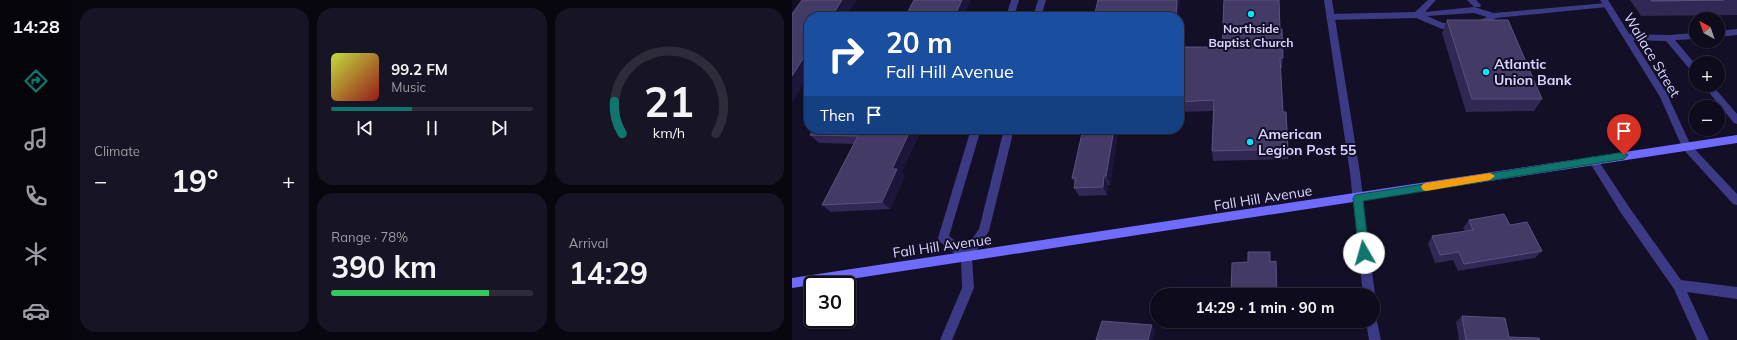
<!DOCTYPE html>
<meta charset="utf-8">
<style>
:root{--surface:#0e0b1c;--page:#171425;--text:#f1f3f6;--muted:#9b9ba3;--line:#2e2b3b;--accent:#0f766e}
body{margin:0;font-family:Mulish,sans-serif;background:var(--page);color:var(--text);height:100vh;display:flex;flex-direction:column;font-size:15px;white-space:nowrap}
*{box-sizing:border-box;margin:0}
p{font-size:13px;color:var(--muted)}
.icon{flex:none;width:22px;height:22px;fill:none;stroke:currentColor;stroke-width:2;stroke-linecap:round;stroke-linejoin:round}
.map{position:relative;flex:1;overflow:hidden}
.side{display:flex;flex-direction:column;gap:8px;padding:8px;background:#08060f;width:720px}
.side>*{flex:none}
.top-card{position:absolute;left:12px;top:12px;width:380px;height:122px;border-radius:16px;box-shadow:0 1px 3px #0004,0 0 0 1px var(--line);background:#1a4fa0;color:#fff;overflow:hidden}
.needle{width:26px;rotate:320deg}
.controls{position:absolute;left:897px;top:12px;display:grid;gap:8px}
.controls a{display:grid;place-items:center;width:36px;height:36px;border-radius:50%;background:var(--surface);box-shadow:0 1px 3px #0004,0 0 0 1px var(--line);font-size:20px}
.speed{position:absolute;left:12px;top:276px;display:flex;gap:8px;font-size:20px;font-weight:700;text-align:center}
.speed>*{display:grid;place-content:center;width:52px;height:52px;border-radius:50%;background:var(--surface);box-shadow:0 1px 3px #0004,0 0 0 1px var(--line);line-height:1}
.speed .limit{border:2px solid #111;border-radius:6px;background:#fff;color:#111}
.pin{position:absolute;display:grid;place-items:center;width:34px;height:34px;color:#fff;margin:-41px -17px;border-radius:50% 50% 50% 0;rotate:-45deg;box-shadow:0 0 4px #0007}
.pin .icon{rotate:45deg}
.me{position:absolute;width:44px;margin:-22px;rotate:353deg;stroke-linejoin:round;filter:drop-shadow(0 0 3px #0008)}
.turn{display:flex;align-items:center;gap:14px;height:84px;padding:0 16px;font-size:18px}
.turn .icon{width:52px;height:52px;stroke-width:2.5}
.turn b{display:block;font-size:28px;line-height:34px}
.then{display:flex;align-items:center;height:38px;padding:0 16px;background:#0003;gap:8px;font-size:15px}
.big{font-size:30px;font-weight:700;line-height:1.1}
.side .tile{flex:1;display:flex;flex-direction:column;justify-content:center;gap:6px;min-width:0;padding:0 14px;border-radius:16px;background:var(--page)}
.side .dial{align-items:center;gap:0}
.dial svg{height:104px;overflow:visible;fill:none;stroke:var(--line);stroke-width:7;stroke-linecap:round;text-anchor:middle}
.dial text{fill:var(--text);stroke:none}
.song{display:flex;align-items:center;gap:12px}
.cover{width:48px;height:48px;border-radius:6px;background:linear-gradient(135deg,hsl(70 70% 55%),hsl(0 70% 35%))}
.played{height:4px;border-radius:2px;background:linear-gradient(90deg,var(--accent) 40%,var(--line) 40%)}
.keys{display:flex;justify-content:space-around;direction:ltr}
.heat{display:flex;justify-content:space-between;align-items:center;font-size:22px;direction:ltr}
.charge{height:6px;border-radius:3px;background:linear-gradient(90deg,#34c759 78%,var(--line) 0)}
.side .tiles{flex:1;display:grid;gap:8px;grid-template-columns:repeat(3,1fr)}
.tile:first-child{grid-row:span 2}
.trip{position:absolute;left:358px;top:288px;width:230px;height:40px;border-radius:20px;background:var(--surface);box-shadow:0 1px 3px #0004,0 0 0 1px var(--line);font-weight:700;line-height:40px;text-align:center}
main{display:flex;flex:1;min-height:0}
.dock{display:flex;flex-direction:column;width:72px;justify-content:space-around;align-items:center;background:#06040b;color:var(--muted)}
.dock .icon{width:28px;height:28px}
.dock .selected{color:var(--accent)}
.dock b{font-size:18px;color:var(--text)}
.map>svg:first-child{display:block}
</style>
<main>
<nav class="dock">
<b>14:28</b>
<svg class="icon selected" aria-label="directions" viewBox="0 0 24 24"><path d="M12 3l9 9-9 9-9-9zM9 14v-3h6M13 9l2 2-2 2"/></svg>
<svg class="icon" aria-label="music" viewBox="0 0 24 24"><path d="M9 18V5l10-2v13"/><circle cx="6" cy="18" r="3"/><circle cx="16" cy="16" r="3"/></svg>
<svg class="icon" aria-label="phone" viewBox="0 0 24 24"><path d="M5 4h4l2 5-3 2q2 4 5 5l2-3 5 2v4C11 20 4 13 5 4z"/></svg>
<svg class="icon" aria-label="climate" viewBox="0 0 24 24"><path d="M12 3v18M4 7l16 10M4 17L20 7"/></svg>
<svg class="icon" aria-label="car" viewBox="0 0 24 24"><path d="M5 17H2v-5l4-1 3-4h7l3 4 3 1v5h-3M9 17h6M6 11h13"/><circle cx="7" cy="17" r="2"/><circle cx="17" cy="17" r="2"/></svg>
</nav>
<section class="side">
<div class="tiles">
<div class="tile"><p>Climate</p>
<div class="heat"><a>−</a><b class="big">19°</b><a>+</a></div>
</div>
<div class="tile">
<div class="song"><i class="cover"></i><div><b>99.2 FM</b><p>Music</p></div></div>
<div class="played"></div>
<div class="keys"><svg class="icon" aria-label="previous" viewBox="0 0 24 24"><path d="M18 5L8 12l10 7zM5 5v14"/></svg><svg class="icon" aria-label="pause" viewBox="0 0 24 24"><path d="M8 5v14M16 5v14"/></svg><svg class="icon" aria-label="next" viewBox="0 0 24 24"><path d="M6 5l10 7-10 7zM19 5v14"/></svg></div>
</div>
<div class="tile dial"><svg viewBox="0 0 100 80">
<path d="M14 69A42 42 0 1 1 86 69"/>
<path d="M14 69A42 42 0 0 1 8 44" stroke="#0f766e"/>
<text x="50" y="56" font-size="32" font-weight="700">21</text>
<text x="50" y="72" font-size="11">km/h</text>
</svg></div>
<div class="tile"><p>Range · 78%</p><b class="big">390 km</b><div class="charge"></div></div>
<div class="tile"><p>Arrival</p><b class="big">14:29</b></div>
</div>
</section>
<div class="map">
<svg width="945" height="340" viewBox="0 0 945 340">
<rect width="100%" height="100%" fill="#130f26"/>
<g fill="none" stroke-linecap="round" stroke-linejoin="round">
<!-- service -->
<path fill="#3d3a85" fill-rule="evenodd" d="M636,0H644L633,12L682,7L702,13L815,3L819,5L815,7L704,18C697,22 689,28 681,27V23L695,17L682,13L635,16L651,23L669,24L670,26L666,29H650L624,18L538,20L534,17L538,14L623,12Z
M675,0H684L689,5L688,7H682Z
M945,29V35L926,37V31Z
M904,33V39L883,40L904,65V74L901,73L874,41L835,40L831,37L835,34L876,35Z
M911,85H920L945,114V124L942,123Z
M894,142L897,143L945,194V205L941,204L891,149L889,146L891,143Z
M801,156L804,157L837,207L889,280L945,287V299L895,292L917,340H905L882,289L829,213L798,163L796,160L798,157Z"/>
<!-- minor -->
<path fill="#3d3a85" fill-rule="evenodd" d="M219,0H227L222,17H214Z
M246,0H254L249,17H241Z
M532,0H540L568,173L583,295L581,299V295H571L558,173Z
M808,0H816L875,94L899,146L897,149H891L868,97Z
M179,129H189L157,236L173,249L187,229L212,129H222L197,231L180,258L182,288L160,340H148L170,288L169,259L147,241L146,238Z
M581,315L584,317L589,340H577L574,321H581Z"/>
<!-- secondary -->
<path fill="#6f6bff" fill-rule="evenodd" d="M945,135V143L0,288V278Z"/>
</g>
<!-- wall -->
<path fill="#312854" d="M838,0H945V15L849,16Z
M655,20L750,99L742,111L674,112L650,33Z
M488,29L491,58L490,68H488L491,112L496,149V159L421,161L420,151L421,111L387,112V75L430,47Z
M130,129L109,173L113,176L98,209L39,212L30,205L62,144L27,143L18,135Z
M288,129H329V132H326L318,185H316L315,195L287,196L282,188L283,184L280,178L290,133Z
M677,220L718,225L750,251L743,258L666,271L661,260L643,263L636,244L640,236L673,231L671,228Z
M670,316L717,337L748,340H667L664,322Z
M439,321H486L485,323L440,324Z"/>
<!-- shaded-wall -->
<path fill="#1d163a" d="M50,0H65L54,17H39Z
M170,0H179L171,17H162Z
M385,0H388L386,17H384Z
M17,49V75L0,103V76Z
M119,129H130L109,173L113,176L98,209L90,202L100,169Z
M322,129H325L326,132L318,185L314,176Z
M312,176L316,185L315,195L311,187Z
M360,325L363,331L361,340H356Z"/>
<!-- building -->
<path fill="#433a66" stroke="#5a527e" d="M10,0H50L39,17H17V49L0,76V14Z
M122,0H170L162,17H113Z
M306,0H385L384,17H302Z
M432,0H487L488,29H490L491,58H488L491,112H494L496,149L420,151L422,100L387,102V75L390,47H430Z
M859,0H932L860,1Z
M655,20H716L750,99H680Z
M22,129H119L100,169H105L90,202L30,205L66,136L18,135Z
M291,129H322L314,176H312L311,187L282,188L284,178H280Z
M712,214L718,225L735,222L750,251L672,264L667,252L648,255L640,236L681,230L677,220Z
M456,252H478V262L484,261L485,295H439L440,263L456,262Z
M670,316L713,318L717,337L747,338L748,340H674Z
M310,321L360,325L356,340H304Z"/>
<!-- route -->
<path fill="#0f766e" stroke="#0a4d48" d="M832,152L836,155L832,159L571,201L577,253L576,257L572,258L569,257L567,253L561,198L563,195Z"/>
<!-- slow -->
<path fill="#f59e0b" d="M698,173L703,176L698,180L634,191L631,190L629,187L631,184L634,183Z"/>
<!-- markers -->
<g fill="#00e5ff" stroke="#130f26" stroke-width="1.5">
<circle cx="459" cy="14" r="4"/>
<circle cx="694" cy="72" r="4"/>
<circle cx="458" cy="142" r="4"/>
</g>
<g text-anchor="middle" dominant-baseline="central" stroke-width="4" stroke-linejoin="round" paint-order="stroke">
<!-- far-poi labels -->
<g font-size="12" font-weight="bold" fill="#d9d4ff" stroke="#130f26">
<text x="459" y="28">Northside<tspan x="459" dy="14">Baptist Church</tspan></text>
</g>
<!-- street labels -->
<g font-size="14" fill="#d9d4ff" stroke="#130f26">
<text transform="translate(860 55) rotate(59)">Wallace Street</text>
<text transform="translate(471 198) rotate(-9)">Fall Hill Avenue</text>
<text transform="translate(150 246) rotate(-8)">Fall Hill Avenue</text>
</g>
<!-- poi labels -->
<g font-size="14" font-weight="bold" fill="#d9d4ff" stroke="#130f26" text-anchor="start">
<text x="702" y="64">Atlantic<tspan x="702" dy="16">Union Bank</tspan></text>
<text x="466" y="134">American<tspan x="466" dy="16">Legion Post 55</tspan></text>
</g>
</g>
</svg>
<div class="controls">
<a><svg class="needle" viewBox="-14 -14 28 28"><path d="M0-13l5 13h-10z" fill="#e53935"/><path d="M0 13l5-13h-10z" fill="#9b9ba3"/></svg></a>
<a>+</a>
<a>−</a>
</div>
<div class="speed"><div class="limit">30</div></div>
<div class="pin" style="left:832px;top:155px;background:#d93025"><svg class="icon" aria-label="arrive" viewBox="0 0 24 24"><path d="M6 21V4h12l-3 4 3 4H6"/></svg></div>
<svg class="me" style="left:572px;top:253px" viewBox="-20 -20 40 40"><circle r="19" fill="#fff"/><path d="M0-13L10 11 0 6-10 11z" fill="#0f766e"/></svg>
<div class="trip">14:29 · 1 min · 90 m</div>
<div class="top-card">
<div class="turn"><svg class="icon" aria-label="right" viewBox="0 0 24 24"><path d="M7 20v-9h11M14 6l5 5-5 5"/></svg><div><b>20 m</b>Fall Hill Avenue</div></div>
<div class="then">Then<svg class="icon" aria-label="arrive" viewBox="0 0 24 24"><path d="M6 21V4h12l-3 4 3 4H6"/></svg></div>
</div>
</div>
</main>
